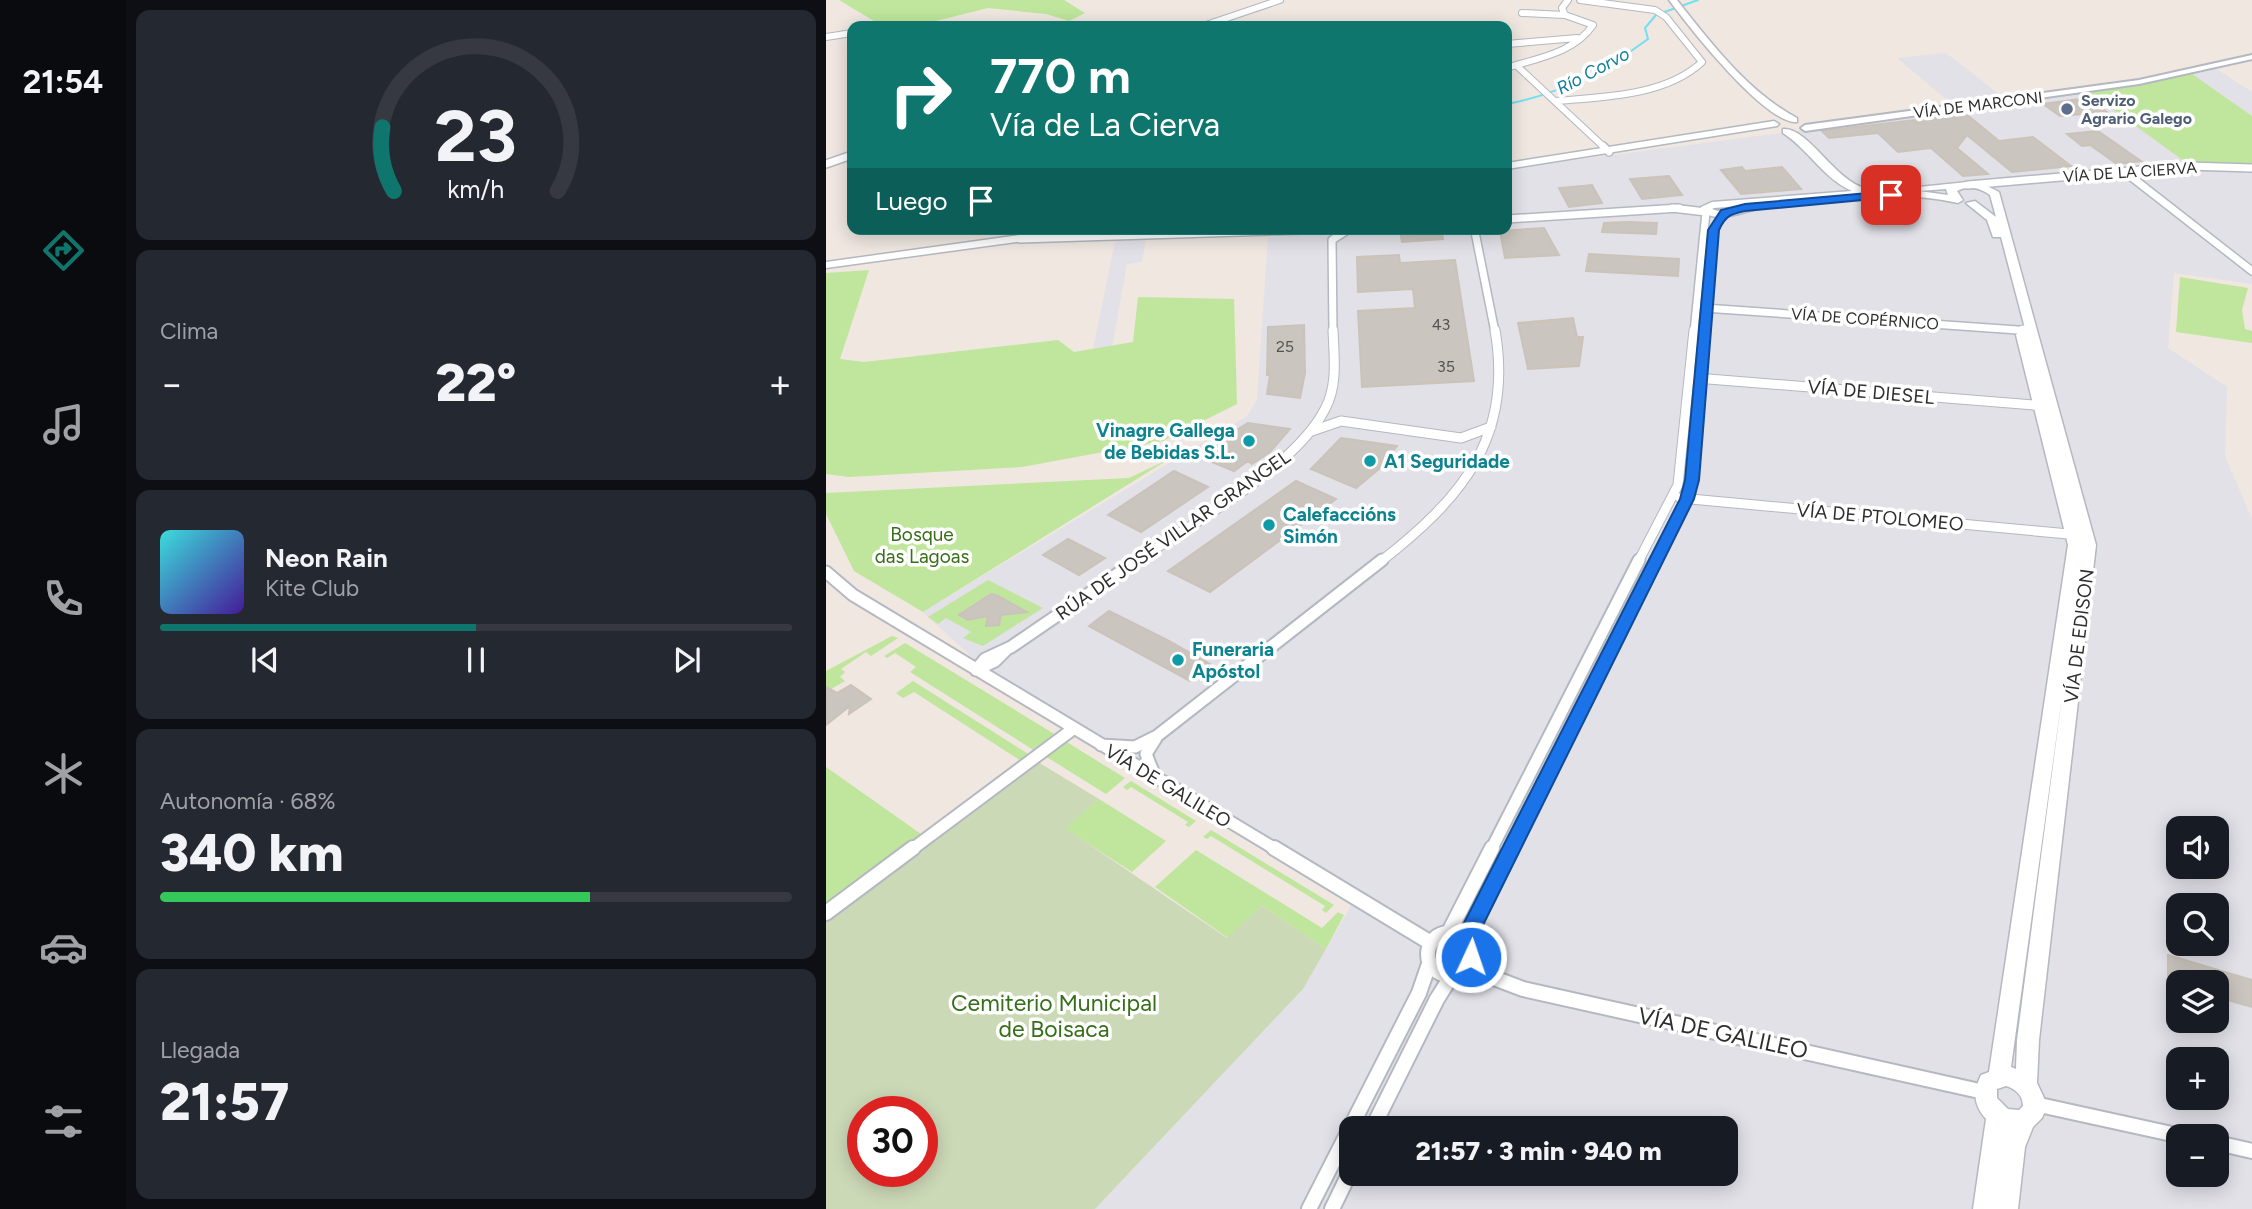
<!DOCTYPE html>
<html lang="es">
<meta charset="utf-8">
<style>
:root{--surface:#171b24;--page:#242831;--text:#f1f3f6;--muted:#9ea1a6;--line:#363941;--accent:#0f766e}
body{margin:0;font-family:Figtree,sans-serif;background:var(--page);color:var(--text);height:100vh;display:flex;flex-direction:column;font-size:26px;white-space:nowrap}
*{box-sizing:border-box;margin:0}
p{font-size:23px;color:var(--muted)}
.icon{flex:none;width:38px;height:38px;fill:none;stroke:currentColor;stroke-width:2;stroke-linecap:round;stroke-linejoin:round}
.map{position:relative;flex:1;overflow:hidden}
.panel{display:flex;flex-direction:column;gap:10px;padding:10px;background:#0d0f14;width:700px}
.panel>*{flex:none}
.guide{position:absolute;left:21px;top:21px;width:665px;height:214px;border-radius:14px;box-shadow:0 4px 18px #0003;background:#0f766e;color:#fff;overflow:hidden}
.buttons{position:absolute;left:1340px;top:816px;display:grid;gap:14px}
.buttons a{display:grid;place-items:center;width:63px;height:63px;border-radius:14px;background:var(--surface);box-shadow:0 4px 18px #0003;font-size:35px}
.speed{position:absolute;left:21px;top:1096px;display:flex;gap:14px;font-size:35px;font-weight:700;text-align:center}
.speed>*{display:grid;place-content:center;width:91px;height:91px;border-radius:50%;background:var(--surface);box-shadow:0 4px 18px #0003;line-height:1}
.speed .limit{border:10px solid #d22;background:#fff;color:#111}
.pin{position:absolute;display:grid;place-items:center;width:60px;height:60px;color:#fff;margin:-30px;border-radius:14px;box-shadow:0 4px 10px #0006}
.me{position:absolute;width:77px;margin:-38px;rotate:3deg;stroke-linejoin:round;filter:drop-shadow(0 0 5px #0008)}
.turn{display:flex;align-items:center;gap:24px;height:147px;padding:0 28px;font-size:32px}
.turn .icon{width:91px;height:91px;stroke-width:2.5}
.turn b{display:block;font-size:49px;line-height:60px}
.then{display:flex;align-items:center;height:66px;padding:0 28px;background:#0003;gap:14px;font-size:26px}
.big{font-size:52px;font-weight:800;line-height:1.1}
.panel .tile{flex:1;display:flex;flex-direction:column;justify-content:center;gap:10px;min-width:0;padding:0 24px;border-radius:14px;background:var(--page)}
.panel .dial{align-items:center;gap:0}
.dial svg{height:182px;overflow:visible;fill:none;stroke:var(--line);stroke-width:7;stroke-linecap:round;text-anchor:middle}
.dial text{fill:var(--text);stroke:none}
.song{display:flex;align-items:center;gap:21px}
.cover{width:84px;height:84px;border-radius:10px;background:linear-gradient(135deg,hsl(180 70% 55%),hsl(260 70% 35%))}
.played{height:7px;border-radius:4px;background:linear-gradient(90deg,var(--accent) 50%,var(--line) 50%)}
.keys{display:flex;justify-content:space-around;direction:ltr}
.heat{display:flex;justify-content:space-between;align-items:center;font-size:38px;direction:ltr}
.charge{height:10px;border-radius:5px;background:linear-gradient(90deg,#34c759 68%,var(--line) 0)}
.trip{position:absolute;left:513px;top:1116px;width:399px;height:70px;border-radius:14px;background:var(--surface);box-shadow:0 4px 18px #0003;font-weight:800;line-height:70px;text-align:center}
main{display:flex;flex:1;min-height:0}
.tab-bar{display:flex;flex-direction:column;width:126px;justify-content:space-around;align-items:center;background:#090b0e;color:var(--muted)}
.tab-bar .icon{width:49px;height:49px}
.tab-bar .current{color:var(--accent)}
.tab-bar b{font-size:32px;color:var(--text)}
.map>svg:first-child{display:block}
</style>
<main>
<nav class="tab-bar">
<b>21:54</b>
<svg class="icon current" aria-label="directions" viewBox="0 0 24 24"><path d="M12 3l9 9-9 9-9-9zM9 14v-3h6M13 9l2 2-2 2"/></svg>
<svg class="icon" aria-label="music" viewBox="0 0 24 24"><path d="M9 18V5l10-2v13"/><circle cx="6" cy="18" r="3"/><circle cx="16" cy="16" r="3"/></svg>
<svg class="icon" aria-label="phone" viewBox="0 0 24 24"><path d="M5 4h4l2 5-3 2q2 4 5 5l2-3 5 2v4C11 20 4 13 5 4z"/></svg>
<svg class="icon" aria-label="climate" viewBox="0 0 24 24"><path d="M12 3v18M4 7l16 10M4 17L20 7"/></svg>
<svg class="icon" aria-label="car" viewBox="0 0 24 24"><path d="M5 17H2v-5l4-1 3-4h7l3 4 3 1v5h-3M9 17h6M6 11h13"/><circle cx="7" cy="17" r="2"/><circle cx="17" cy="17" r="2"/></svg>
<svg class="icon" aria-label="filters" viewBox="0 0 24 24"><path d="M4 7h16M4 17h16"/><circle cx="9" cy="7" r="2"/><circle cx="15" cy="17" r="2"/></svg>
</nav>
<section class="panel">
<div class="tile dial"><svg viewBox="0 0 100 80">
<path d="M14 69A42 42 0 1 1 86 69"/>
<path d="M14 69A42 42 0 0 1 9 41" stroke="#0f766e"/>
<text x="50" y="56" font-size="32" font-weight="700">23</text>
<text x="50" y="72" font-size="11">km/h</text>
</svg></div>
<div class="tile"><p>Clima</p>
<div class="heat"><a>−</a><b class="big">22°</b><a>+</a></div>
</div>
<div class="tile">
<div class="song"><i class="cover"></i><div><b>Neon Rain</b><p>Kite Club</p></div></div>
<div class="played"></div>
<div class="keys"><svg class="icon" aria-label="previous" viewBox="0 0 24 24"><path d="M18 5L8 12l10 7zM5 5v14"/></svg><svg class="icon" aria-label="pause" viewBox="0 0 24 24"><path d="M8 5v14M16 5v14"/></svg><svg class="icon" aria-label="next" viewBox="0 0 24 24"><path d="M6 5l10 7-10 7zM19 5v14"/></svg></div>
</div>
<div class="tile"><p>Autonomía · 68%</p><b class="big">340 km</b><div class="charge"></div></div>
<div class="tile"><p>Llegada</p><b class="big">21:57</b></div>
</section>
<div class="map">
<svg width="1426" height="1209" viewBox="0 0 1426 1209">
<rect width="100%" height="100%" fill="#efe7e0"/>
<!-- industrial -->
<path fill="#e2e1e8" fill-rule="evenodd" d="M1120,53L1173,94L1121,100L1071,58Z
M1389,68L1426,92V268H1417L1426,276V284L1348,273L1342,348L1401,387L1399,456L1426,519V1209H269L477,989L533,892L316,759L184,692L97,612L421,416L431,400L442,237L599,229H681V169L1263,92ZM1353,828H1391V866H1353ZM1353,905H1391V943H1353ZM1353,982H1391V1020H1353ZM1353,1059H1391V1097H1353ZM525,1129H900V1174H525ZM1353,1136H1391V1174H1353Z
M320,239L316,262L301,264L286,348L267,350L289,241Z"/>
<!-- green -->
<path fill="#bfe69c" d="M13,0H238L259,13L243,21L220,14L162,8L90,26L48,21Z
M1366,74L1426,116V166L1362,164L1263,92Z
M43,270L14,359L38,362L232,340L248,352L307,342L312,297L408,299L411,404L337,441L196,467L23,477L0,474V273Z
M1354,277L1422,288L1416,310L1419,329L1426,331V343L1350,332Z
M343,459L97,612L28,571L0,514V493L303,478Z
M162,580L217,608L157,646L137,638L145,632L120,618L112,624L102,617Z
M66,636L72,638L45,656L40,652L15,669L19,672L14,677L19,681L5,689L0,687V671Z
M79,643L230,735L209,751L84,672L90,667L69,653L61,658L58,656Z
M87,681L204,755L195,761L88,692L77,698L70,693Z
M239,741L299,778L280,794L219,756Z
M0,767L95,834L0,902Z
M305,781L370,821L363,827L359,825L362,822L305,787L301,790L297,787Z
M273,799L340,841L306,872L238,828Z
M385,830L508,905L500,913L496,910L499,906L385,836L381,839L377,837Z
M370,850L496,928L512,912L518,915L500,949L436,906L402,938L329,887Z"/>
<!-- cemetery -->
<path fill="#ccd9b7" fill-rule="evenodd" d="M212,762L273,799L239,828L401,938L436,906L500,949L477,989L269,1209H0V921ZM37,1111H96V1171H37Z"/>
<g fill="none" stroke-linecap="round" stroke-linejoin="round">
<!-- stream -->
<path stroke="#72e0f2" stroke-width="2" d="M681,104C734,94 779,71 822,39L819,28L830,15L872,0"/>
</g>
<!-- building -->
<path fill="#cbc5bf" stroke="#cbc3b9" stroke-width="2" d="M1261,98L1281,112L1234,116L1217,104Z
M1140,114L1173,141L1207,137L1245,166L1186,172L1141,135L1131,148L1162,174L1137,176L1105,148L1072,152L1052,133L1003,138L996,131Z
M1272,131L1315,161L1291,164L1264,145L1256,146L1241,134Z
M916,167L919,171L956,167L975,189L915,194L895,170Z
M843,176L856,195L816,199L804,179Z
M766,185L776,203L743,207L733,188Z
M801,222L831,223L830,234L776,232L778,223Z
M718,228L733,255L679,258L674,231Z
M615,229L617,239L576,242L574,231Z
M763,254L853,259L852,276L760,271Z
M573,255L574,263L629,260L648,381L536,387L532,311L589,308L587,289L532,292L531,257Z
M747,318L751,337H757L753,366L702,369L692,323Z
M478,325L479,373L474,398L441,394L444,375H441L442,327Z
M422,423L464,429L444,452L426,464L422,461L408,471L369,455Z
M515,438L571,446L553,469L530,488L485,469Z
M348,471L382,487L315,532L282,515Z
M470,481L510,499L384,592L342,571Z
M242,539L279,558L253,575L217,555Z
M165,594L172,596L201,612L175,615L173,625L160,626L162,616L142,620L133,615Z
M283,611L341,640L384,664L364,681L263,626Z
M25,685L45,699L23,714L24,706L0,725V687L11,693Z
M1342,955L1426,980V1007L1391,997V982H1353V986L1342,983Z"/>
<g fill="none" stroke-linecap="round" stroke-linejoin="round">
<!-- minor-far4 casing -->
<g stroke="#b4b8c1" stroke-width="8">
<path id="minor-far4" d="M696,13L739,15
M377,26L454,0
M0,37L26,33
M681,44L751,38
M690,65L779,148
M681,68C712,58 748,53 767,25L739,15L736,8L742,0
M730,101C777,97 840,96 876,62L840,17L829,10L754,0"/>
</g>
<!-- minor-far3 casing -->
<g stroke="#b4b8c1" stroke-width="10">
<path id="minor-far3" d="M777,146L783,152
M0,164L26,155
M1299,172L1426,271
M1142,185L1362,166L1426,168
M846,208L880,212L868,332
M681,219L853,208
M651,229L649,232L669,332
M194,239L510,229
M878,308L1206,331
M507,332L506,240L523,229
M879,332L888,230L899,212"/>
</g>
<!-- minor-far2 casing -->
<g stroke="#b4b8c1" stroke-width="11">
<path id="minor-far2" d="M1197,330L1206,331
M870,378L1220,406
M486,431L515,421L635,438L665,427
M854,498L1253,535
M309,562C364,525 470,467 499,409C512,385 508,357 507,330
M554,562C635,499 688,438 669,330
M812,562L852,485L868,330
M829,562L861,499L866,480L879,330"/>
</g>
<!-- minor-far1 casing -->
<g stroke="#b4b8c1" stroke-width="15">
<path id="minor-far1" d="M0,572L27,595L451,850
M180,650L169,661L150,670L159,659L185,647L312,560
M330,738L320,754L330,779
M275,745L309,747L331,736L556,560
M85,850L247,729
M665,850L813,560
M685,850L830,560"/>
</g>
<!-- minor casing -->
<g stroke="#b4b8c1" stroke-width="18">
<path id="minor" d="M448,848L605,943
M0,913L87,848
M602 954a21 21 0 1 1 42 0a21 21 0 1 1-42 0Z
M622,934L666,848
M640,940L686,848
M639,967L697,989L1158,1092
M1209,1104L1355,1136
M546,1129L611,999L628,972
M1391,1143L1426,1151
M483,1209L593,993L603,964
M506,1209L525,1170"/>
</g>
<!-- tertiary casing -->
<g stroke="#b4b8c1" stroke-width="4">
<path id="tertiary" d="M1426,55V59L1313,84L979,131L975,128L979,125L1313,80Z"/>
</g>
<!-- secondary casing -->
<g stroke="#b4b8c1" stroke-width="3">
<path id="secondary" d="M843,0H851C885,43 922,92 971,118V122C939,124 863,27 843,0Z
M948,121L953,124L951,126L681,169V163Z
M957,129C982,127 1009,181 1039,188C1053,192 1122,184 1141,182L1157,184L1173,192L1270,545L1213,1040L1211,1083L1218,1098L1219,1111L1216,1118L1207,1127L1199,1147L1192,1209H1147L1160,1119C1147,1104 1147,1092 1155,1075L1163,1072L1242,545L1190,335L1192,332H1200L1175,237H1167L1161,220L1140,203L1149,201L1170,217L1164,195C1154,188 1143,185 1131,191L1137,200L1132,203C1069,189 996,199 932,209C915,212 891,224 875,211V207L886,202L1026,191C998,179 982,149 957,133ZM1120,189L1122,195L1093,191ZM914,206L892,211L886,209L888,208ZM1237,689L1191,1040L1190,1069L1185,1067ZM1180,1086C1190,1089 1197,1096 1197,1106L1193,1110L1182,1109L1171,1098V1089Z
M237,229H268L263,232L0,268V262Z"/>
</g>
<!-- minor-far4 -->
<use href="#minor-far4" stroke="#fff" stroke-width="6"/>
<!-- minor-far3 -->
<use href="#minor-far3" stroke="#fff" stroke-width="7"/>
<!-- minor-far2 -->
<use href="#minor-far2" stroke="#fff" stroke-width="9"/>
<!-- minor-far1 -->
<use href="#minor-far1" stroke="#fff" stroke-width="11"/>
<!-- minor -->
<use href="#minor" stroke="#fff" stroke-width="14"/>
<!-- tertiary -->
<use href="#tertiary" fill="#fff" fill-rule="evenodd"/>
<!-- secondary -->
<use href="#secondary" fill="#fff" fill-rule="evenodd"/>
</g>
<!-- route -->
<path fill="#1a73e8" stroke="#114b97" stroke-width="2" d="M1065,191L1068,192V197L919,211C905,214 899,216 893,230L873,480L868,499L659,921L650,940L656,957L653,963L645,966L638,963L630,940L639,921L854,499L859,480L882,230L895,210L919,204Z"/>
<!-- markers -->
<circle fill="#5c6f8a" stroke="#fff" stroke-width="2.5" cx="1241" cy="109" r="7"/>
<g fill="#0f9aa8" stroke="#fff" stroke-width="2.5">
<circle cx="423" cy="441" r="7"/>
<circle cx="544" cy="461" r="7"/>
<circle cx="443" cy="525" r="7"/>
<circle cx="352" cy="660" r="7"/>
</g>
<g text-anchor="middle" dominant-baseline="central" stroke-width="7" stroke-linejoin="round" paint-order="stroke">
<!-- far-service labels -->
<g font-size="16" font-weight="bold" fill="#4e5e75" stroke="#fff" text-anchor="start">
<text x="1255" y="100">Servizo<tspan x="1255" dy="18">Agrario Galego</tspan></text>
</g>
<!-- far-street labels -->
<g font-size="16" fill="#2e2e2e" stroke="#fff">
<text transform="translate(1152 105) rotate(-7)">VÍA DE MARCONI</text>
<text transform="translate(1304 172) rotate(-4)">VÍA DE LA CIERVA</text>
<text transform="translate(1039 319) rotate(4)">VÍA DE COPÉRNICO</text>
</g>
<!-- number labels -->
<g font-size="16" fill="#555452">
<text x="615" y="324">43</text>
<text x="459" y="346">25</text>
<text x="620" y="366">35</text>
</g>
<!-- far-water labels -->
<g font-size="18" font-style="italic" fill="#0a7d9e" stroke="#fff">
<text transform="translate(767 71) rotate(-28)">Río Corvo</text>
</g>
<!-- street labels -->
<g font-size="19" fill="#2e2e2e" stroke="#fff">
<text transform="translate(1045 392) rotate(5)">VÍA DE DIESEL</text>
<text transform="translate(1054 517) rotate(5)">VÍA DE PTOLOMEO</text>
<text transform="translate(347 535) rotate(-35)">RÚA DE JOSÉ VILLAR GRANGEL</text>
<text transform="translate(1253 636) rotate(-83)">VÍA DE EDISON</text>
<text transform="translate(342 786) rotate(31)">VÍA DE GALILEO</text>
</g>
<!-- culture labels -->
<g font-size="19" font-weight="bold" fill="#0d838f" stroke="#fff" text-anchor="start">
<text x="409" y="430" text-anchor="end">Vinagre Gallega<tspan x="409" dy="22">de Bebidas S.L.</tspan></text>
<text x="558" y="461">A1 Seguridade</text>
<text x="457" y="514">Calefaccións<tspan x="457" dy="22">Simón</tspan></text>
<text x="366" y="649">Funeraria<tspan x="366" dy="22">Apóstol</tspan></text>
</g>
<!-- park labels -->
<g font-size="19" fill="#366f19" stroke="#fff">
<text x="96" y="534">Bosque<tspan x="96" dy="22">das Lagoas</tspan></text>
</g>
<!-- near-park labels -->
<g font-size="23" fill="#366f19" stroke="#fff">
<text x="228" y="1003">Cemiterio Municipal<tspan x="228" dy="26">de Boisaca</tspan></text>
</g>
<!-- near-street labels -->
<g font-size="23" fill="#2e2e2e" stroke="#fff">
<text transform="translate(897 1033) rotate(12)">VÍA DE GALILEO</text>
</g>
</g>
</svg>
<div class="buttons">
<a><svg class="icon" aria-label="sound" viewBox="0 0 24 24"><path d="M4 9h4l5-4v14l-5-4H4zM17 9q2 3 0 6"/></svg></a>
<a><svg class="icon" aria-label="search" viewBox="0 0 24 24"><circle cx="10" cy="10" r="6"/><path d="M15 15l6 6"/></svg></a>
<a><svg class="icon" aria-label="layers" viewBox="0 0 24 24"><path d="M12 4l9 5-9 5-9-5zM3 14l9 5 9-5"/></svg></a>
<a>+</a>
<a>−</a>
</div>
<div class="speed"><div class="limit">30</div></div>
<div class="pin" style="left:1065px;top:195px;background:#d93025"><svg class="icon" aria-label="arrive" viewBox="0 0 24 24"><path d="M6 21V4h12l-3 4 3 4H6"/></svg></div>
<svg class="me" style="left:645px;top:957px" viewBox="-20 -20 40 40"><circle r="17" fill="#1a73e8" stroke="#fff" stroke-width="3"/><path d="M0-11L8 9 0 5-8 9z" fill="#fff"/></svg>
<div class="trip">21:57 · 3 min · 940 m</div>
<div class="guide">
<div class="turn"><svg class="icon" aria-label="right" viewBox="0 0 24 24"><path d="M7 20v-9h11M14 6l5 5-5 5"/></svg><div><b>770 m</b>Vía de La Cierva</div></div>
<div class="then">Luego<svg class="icon" aria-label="arrive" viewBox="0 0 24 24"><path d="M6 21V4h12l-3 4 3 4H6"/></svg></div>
</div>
</div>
</main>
